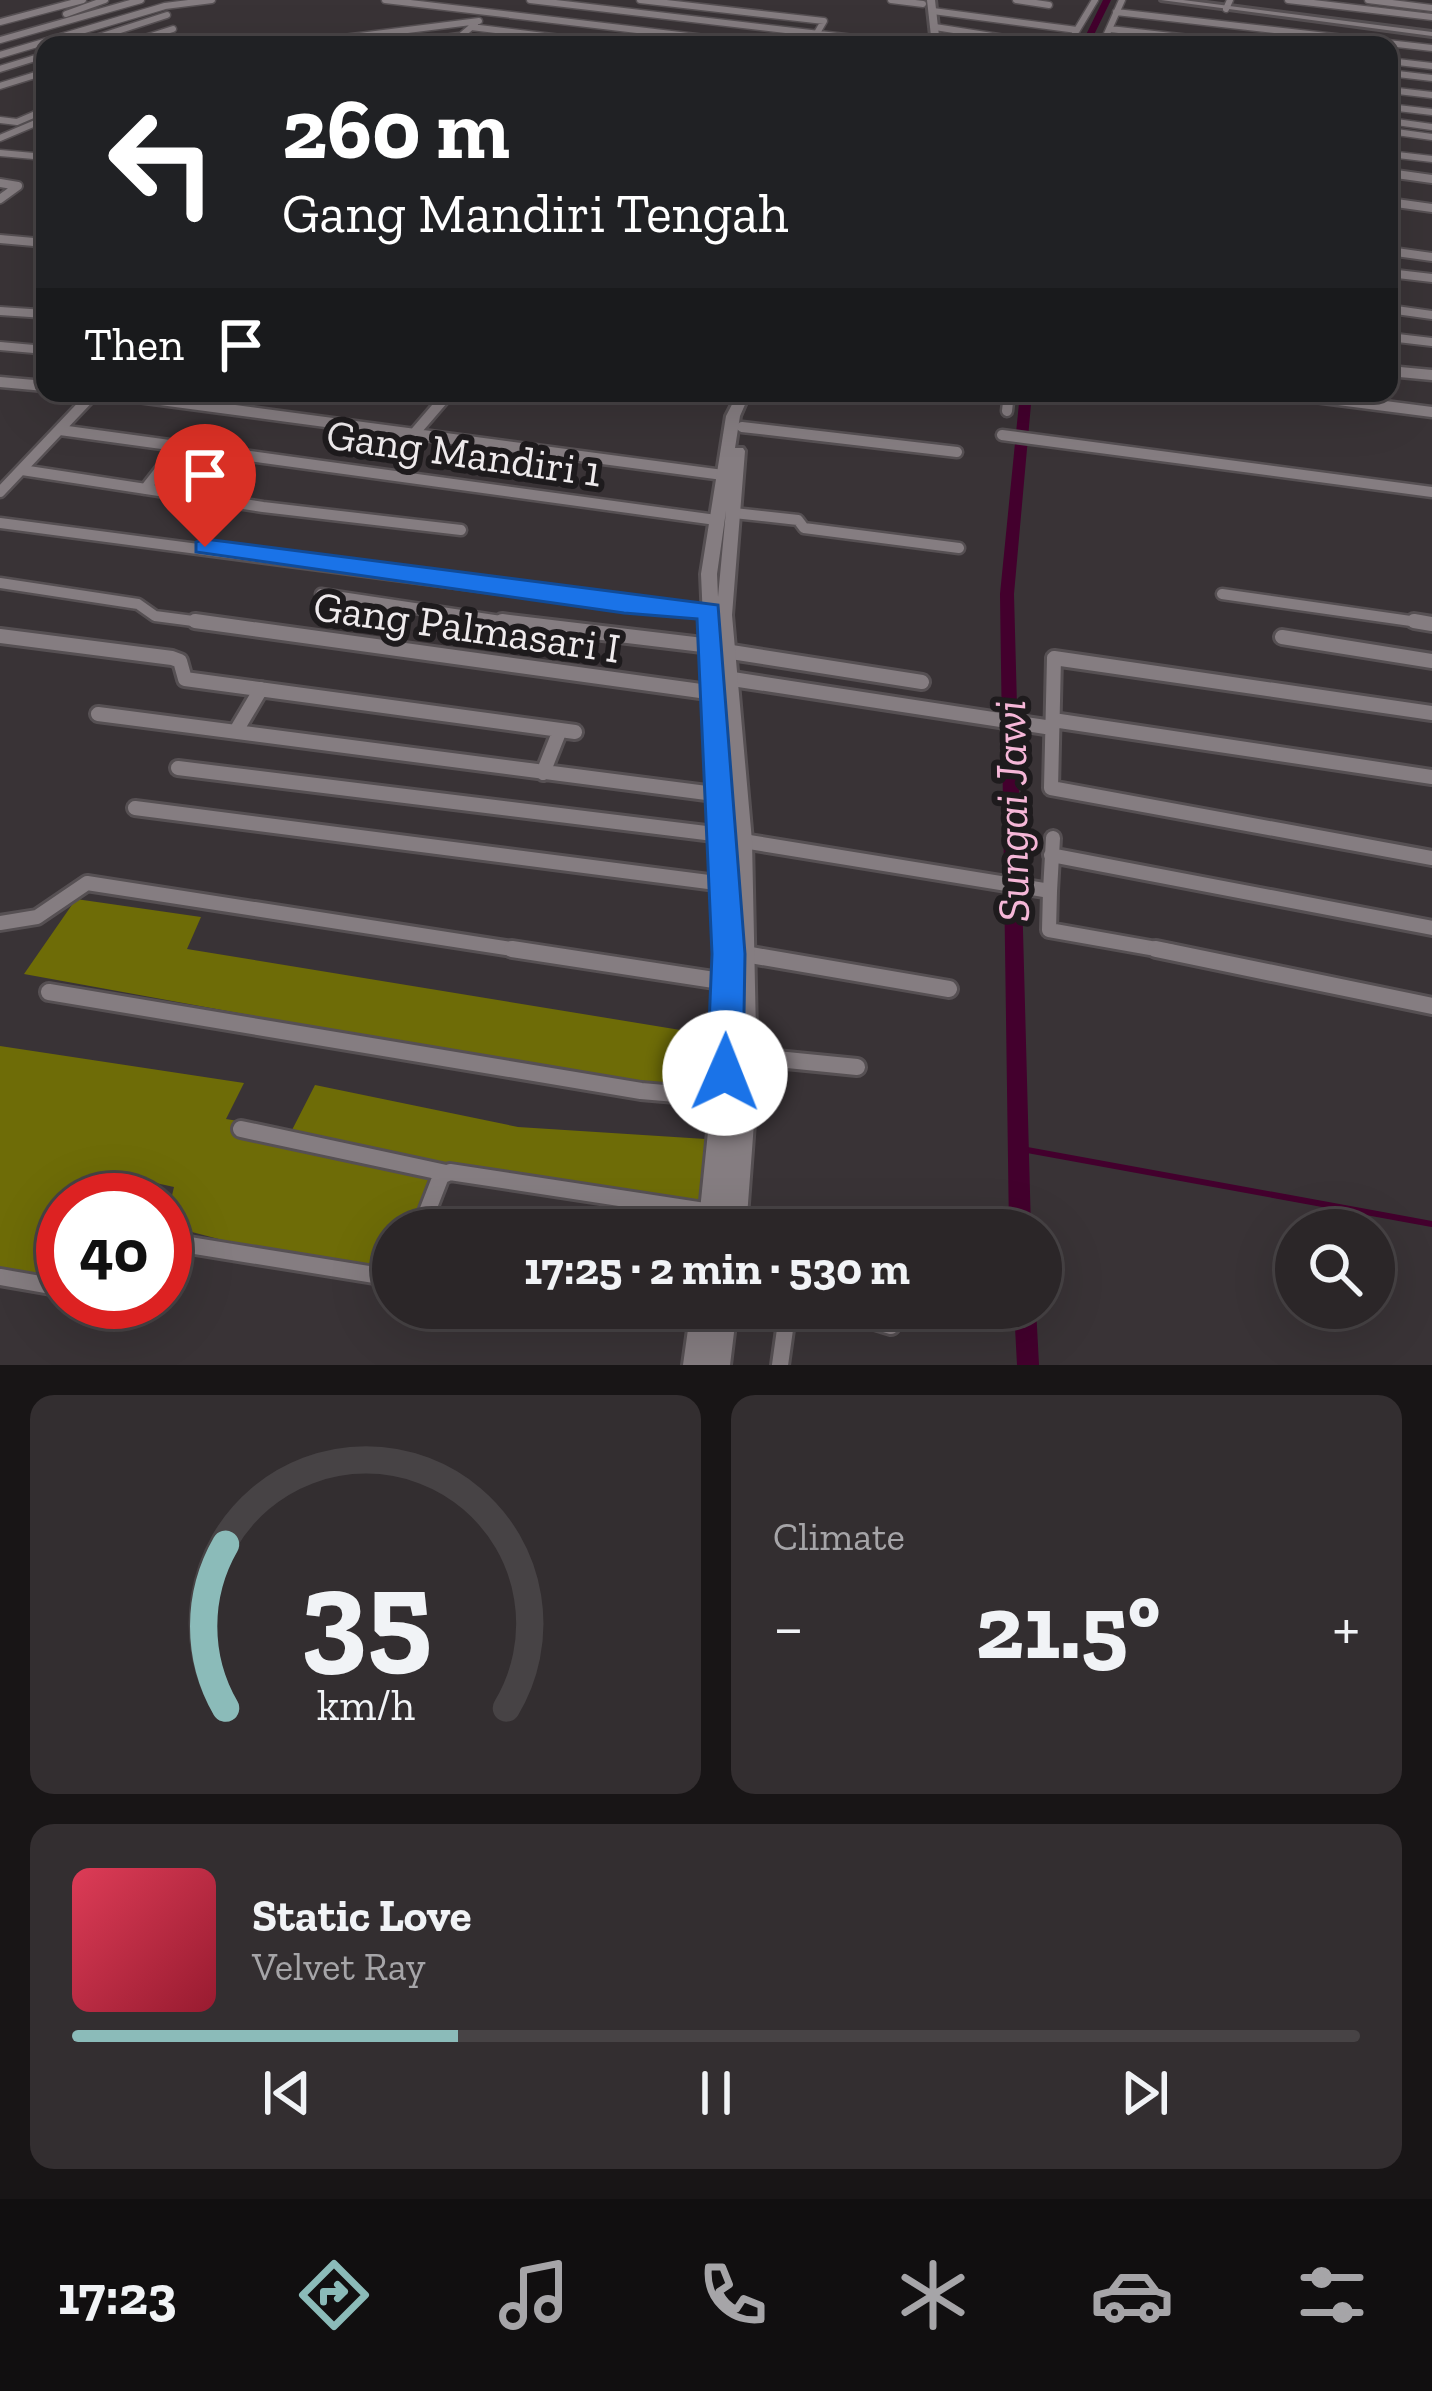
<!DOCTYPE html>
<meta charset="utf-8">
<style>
:root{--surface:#2b2628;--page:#332e30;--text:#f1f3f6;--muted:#a6a5a8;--line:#474345;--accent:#8bbbb9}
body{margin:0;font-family:"Zilla Slab",serif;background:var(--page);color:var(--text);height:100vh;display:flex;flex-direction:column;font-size:45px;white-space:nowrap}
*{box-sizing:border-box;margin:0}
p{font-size:39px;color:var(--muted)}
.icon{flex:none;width:66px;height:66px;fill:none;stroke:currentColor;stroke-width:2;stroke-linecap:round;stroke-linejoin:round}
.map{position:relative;height:1365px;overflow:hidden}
.drawer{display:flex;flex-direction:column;gap:30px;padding:30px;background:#181516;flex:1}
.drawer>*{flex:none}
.guide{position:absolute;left:36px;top:36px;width:1362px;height:366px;border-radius:24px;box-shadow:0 12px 48px #0002,0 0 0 3px var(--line);background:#202124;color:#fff;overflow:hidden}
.fabs{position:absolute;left:1275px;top:1209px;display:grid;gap:24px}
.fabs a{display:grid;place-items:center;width:120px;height:120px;border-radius:50%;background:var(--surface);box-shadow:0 12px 48px #0002,0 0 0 3px var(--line);font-size:60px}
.speed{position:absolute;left:36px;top:1173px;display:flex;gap:24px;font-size:60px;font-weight:700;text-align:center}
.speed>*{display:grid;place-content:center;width:156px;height:156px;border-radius:50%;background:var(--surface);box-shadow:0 12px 48px #0002,0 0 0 3px var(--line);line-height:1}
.speed .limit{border:18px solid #d22;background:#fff;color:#111}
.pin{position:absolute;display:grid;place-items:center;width:102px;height:102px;color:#fff;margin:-123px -51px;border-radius:50% 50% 50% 0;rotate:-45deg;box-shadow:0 0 12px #0007}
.pin .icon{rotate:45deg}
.me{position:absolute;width:132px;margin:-66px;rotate:1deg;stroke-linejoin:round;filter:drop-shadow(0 0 9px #0008)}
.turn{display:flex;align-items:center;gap:42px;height:252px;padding:0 48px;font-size:54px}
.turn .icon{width:156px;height:156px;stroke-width:2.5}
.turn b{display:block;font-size:84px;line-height:102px}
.then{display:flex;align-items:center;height:114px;padding:0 48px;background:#0003;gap:24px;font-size:45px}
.big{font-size:90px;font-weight:700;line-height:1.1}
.drawer .tile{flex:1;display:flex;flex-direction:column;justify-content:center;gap:18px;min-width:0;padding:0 42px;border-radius:24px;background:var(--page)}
.drawer .dial{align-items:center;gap:0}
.dial svg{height:312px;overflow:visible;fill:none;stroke:var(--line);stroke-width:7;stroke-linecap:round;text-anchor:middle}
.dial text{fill:var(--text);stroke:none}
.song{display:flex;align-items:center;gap:36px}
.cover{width:144px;height:144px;border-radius:18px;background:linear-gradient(135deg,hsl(350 70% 55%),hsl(350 70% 35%))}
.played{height:12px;border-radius:6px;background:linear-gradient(90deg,var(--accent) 30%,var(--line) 30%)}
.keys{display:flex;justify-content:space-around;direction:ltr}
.heat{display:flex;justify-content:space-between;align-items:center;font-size:66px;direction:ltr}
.drawer .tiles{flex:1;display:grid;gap:30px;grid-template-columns:1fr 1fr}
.tile:last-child{grid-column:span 2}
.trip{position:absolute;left:372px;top:1209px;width:690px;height:120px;border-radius:60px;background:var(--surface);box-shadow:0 12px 48px #0002,0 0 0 3px var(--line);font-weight:700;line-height:120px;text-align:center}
.dock{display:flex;height:192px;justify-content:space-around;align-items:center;background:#110f10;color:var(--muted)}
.dock .icon{width:84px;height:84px}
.dock .on{color:var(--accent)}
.dock b{font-size:54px;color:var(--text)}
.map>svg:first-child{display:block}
</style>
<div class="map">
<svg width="1432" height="1365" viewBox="0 0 1432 1365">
<rect width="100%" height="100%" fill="#393336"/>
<!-- forest -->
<path fill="#6e6c07" d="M76,899L201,917L187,949L723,1037L720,1101L24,974Z
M0,1046L244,1083L226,1119L292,1130L315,1085L518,1127L737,1141L731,1213L441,1168L412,1230H393V1271L318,1265L165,1225L174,1187L133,1178L119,1200H63V1283L0,1272Z"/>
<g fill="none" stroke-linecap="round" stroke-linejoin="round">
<!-- stream -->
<path stroke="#43002d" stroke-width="6" d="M1016,1148L1432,1224"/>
<!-- canal -->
<path fill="#43002d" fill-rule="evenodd" d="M1103,0H1111L1089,45H1081Z
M1020,393H1032L1014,594L1031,1230H1009L1000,594Z
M1014,1308H1036L1039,1365H1017Z"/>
<!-- minor-far4 casing -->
<g stroke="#565053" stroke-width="9">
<path id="minor-far4" d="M385,0L764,45
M530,0L914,45
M640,0L824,21L817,33
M891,0L923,4
M1016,0L1049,5
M1288,0L1432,17
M1368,0L1432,8
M1226,9L1230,0
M933,11L1077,30
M1116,12L1432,48
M66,14L105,0
M0,22L83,0
M471,27L618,45
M935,27L1049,45
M1110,29L1251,45
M0,40L141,0
M1105,40L1148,45
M74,45L167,15
M123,45L173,29
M288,45L479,21
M395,45L459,36
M450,45L475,24
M1068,45L1095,0
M1102,45L1122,0
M0,55L165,6L212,0
M1389,61L1432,66
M0,69L45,55
M1389,73L1432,78
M0,86L45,72
M1389,90L1432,95
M1389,107L1432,112
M0,120L17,122L45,110
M1389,121L1432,127
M1389,131L1432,137
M0,138L45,119
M0,153L45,157
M1389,154L1432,159"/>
</g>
<!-- minor-far3 casing -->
<g stroke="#565053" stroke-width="12">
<path id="minor-far3" d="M1389,173L1432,179
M0,183L18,186L0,199
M1389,202L1432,208
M0,239L45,243
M1389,251L1432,257
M1389,273L1432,278
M1389,309L1432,315
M0,311L45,314
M1389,337L1432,342
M0,346L45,350"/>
</g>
<!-- minor-far2 casing -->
<g stroke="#565053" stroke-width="15">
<path id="minor-far2" d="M1389,371L1432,375
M0,382L45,386
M108,393L723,475
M1284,393L1432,412
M1007,411L1009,393
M742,427L957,452
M60,430L716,520
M1002,435L1432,492
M412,436L449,393
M22,470L263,507L461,530
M145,489L178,447
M0,492L94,393
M734,513L798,520L804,528L959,548
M0,523L624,605L709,611
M0,583L138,604L155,616L216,624
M321,594L522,624
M1222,594L1432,624"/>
</g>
<!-- minor-far1 casing -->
<g stroke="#565053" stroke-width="20">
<path id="minor-far1" d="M195,621L715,693
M502,621L711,646
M1414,621L1432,624
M0,636L172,658L180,661L185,679L575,732
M1282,637L1432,661
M725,651L922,682
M726,678L1052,728
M1432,713L1054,658L1051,788L1432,858
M98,714L722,795
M1053,720L1432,777
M236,731L261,689
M178,768L722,835
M543,773L560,730
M135,808L724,884
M743,841L1050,891L1053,838
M1051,855L1432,928
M1050,891L1049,930L1173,952
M0,923L37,917L87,883L531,952"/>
</g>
<!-- minor casing -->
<g stroke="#565053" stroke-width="22">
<path id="minor" d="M512,949L727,982
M1156,949L1432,1006
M745,954L949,989
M49,992L641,1091L723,1098
M746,1056L857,1067
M241,1129L446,1173
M420,1230L441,1176L450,1172L711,1212
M183,1244L393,1278
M0,1277L63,1288
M833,1308L891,1326
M780,1365L788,1308"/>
</g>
<!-- tertiary casing -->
<g stroke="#565053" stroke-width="6">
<path id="tertiary" d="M927,0H935L940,45H932Z
M1161,0H1183L1432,32V36Z
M738,393H750L740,416L735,448H743L745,451L732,615L752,841L757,1083L746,1230H722L735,1080L722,1230H698L714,1073L718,954L701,574L726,416ZM726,511L718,597L717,574ZM726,741L734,841V883Z
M691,1308H737L730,1365H683Z"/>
</g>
<!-- minor-far4 -->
<use href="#minor-far4" stroke="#857d81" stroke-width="6"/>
<!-- minor-far3 -->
<use href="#minor-far3" stroke="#857d81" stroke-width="8"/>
<!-- minor-far2 -->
<use href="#minor-far2" stroke="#857d81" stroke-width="10"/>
<!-- minor-far1 -->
<use href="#minor-far1" stroke="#857d81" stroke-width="14"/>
<!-- minor -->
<use href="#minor" stroke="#857d81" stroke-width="16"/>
<!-- tertiary -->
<use href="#tertiary" fill="#857d81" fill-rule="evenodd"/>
</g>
<!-- route -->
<path fill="#1a73e8" stroke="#114b97" stroke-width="3" d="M205,539L718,605L745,954L743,1073L738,1085L725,1089L713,1085L707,1073L712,954L697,619L624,613L196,552V542Z"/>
<g text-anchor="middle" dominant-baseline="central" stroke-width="12" stroke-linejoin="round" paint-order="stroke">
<!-- street labels -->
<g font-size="42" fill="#efebed" stroke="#1e1b1d">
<text transform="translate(464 453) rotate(8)">Gang Mandiri 1</text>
<text transform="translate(467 627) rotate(8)">Gang Palmasari I</text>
</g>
<!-- water labels -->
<g font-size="45" font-style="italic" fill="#f6b7d8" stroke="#1e1b1d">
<text transform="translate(1012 811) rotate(-91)">Sungai Jawi</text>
</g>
</g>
</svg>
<div class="fabs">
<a><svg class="icon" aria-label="search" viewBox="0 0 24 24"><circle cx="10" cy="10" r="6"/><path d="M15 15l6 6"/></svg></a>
</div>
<div class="speed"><div class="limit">40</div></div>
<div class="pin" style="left:205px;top:547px;background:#d93025"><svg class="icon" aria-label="arrive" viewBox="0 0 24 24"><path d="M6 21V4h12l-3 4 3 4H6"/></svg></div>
<svg class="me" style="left:725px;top:1073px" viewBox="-20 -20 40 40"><circle r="19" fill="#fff"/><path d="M0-13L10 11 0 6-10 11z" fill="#1a73e8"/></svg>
<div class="trip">17:25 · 2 min · 530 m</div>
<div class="guide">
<div class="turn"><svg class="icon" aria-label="left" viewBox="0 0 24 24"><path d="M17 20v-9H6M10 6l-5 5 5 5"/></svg><div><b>260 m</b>Gang Mandiri Tengah</div></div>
<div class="then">Then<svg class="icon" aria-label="arrive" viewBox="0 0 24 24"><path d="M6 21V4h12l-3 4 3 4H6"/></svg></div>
</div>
</div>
<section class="drawer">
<div class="tiles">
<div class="tile dial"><svg viewBox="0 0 100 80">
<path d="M14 69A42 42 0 1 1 86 69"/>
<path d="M14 69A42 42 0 0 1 14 27" stroke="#8bbbb9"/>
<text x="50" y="56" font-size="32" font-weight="700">35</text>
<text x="50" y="72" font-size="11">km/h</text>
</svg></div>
<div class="tile"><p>Climate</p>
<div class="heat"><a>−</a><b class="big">21.5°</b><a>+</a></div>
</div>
<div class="tile">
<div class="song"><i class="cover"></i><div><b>Static Love</b><p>Velvet Ray</p></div></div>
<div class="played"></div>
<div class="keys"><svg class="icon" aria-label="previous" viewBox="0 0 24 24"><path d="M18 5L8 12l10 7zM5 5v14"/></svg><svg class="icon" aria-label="pause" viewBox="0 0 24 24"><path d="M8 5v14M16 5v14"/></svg><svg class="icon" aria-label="next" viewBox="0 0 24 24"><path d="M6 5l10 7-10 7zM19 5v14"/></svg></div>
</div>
</div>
</section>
<nav class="dock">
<b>17:23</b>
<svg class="icon on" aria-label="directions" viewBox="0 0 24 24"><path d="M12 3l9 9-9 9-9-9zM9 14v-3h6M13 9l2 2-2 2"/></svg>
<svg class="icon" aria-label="music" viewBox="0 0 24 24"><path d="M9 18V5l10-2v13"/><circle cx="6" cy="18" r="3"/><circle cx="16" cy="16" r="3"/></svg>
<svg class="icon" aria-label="phone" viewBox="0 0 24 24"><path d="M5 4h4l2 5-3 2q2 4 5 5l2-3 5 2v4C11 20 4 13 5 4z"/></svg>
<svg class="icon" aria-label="climate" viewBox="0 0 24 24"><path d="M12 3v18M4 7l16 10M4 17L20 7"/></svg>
<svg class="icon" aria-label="car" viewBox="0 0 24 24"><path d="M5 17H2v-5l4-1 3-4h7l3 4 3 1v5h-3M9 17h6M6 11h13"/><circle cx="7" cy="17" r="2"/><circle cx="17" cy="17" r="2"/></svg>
<svg class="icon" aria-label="filters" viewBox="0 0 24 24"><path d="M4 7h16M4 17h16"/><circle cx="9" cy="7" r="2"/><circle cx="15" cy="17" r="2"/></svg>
</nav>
